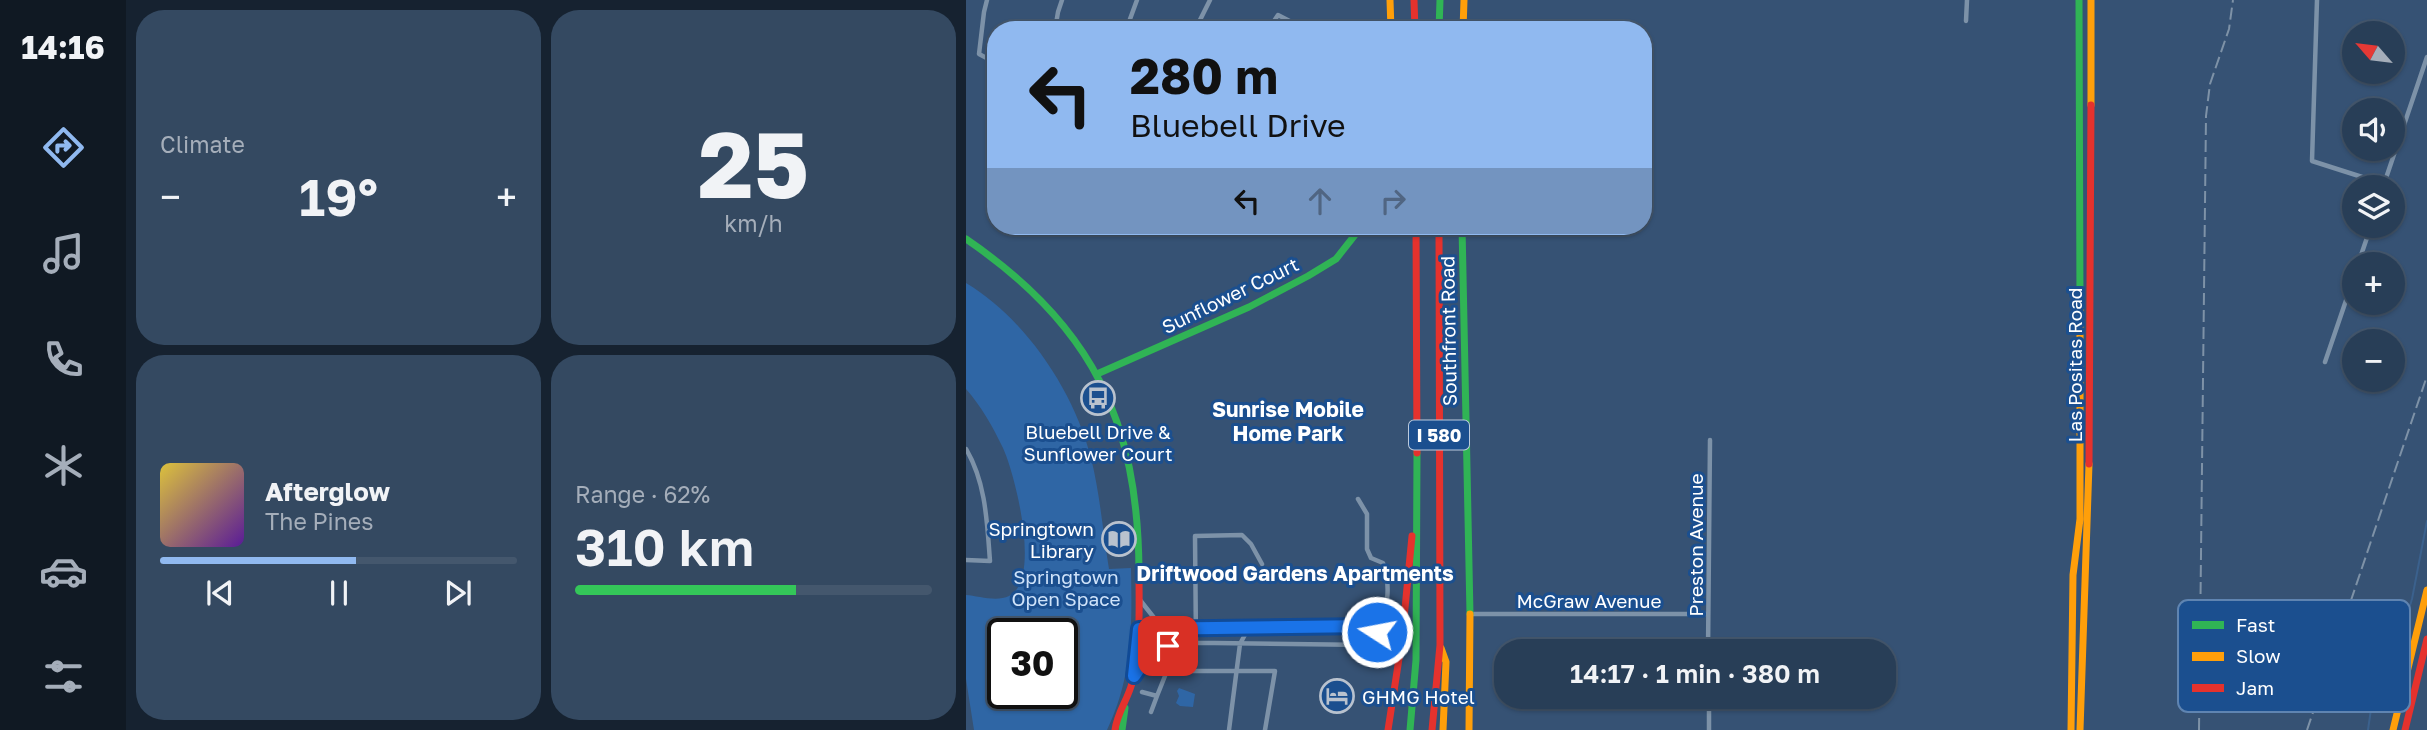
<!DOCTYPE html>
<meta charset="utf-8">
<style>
:root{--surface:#283e57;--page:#344961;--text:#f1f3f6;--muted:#a5aeba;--line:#44576d;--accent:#90b9f0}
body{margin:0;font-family:"Golos Text",sans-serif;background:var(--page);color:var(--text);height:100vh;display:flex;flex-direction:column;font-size:26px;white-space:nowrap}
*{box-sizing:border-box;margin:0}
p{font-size:23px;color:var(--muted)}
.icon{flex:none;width:38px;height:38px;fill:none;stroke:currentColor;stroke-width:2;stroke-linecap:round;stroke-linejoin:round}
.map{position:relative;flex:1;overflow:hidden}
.sheet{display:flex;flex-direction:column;gap:10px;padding:10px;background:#162230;width:840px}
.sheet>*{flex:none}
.top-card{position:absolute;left:21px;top:21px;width:665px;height:214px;border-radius:28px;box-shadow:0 2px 5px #0004,0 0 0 2px var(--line);background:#90b9f0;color:#111;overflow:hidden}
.needle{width:46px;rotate:298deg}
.tools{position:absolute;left:1376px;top:21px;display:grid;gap:14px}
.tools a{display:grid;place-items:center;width:63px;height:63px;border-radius:50%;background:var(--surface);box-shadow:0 2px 5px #0004,0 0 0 2px var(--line);font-size:35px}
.speed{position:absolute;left:21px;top:618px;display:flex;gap:14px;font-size:35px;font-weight:700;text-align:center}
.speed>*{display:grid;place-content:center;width:91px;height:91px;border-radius:50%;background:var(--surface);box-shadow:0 2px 5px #0004,0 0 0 2px var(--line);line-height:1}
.speed .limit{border:4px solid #111;border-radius:10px;background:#fff;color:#111}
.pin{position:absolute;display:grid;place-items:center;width:60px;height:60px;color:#fff;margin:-30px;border-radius:14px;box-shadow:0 4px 10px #0006}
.me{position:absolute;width:77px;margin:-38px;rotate:281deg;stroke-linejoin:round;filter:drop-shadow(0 0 5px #0008)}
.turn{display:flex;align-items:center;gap:24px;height:147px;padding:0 28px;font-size:32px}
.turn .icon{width:91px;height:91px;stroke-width:2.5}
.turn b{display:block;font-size:49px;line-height:60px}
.lanes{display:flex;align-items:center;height:66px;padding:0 28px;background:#0003;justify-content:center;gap:35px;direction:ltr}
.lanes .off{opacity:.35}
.big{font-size:52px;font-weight:600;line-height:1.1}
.sheet .card{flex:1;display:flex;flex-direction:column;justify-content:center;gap:10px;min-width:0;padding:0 24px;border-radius:28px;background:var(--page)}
.sheet .dial{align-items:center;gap:0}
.dial b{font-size:91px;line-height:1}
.song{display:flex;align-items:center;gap:21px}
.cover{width:84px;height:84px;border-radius:10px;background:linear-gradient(135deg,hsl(50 70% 55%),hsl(270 70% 35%))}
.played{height:7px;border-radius:4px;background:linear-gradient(90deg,var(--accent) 55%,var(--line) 55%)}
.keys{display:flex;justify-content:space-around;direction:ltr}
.heat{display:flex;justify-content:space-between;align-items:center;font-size:38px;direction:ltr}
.charge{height:10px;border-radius:5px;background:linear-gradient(90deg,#34c759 62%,var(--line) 0)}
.sheet .tiles{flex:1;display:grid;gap:10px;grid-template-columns:repeat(2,1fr)}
.trip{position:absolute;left:528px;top:639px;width:402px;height:70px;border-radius:28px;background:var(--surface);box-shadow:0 2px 5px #0004,0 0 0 2px var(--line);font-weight:600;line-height:70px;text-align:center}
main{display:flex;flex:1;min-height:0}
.dock{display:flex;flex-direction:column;width:126px;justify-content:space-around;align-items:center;background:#101923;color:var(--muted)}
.dock .icon{width:49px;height:49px}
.dock .active{color:var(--accent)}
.dock b{font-size:32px;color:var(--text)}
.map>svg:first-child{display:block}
</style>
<main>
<nav class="dock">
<b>14:16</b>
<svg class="icon active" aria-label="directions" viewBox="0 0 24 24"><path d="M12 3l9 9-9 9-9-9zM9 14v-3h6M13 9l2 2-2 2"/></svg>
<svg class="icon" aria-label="music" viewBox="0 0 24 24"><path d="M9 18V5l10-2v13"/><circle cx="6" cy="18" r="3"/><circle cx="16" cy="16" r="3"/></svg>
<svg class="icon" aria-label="phone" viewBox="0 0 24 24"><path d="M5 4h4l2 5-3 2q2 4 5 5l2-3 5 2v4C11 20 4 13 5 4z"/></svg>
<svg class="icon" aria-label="climate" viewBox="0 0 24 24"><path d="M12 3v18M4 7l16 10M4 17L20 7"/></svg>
<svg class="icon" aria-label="car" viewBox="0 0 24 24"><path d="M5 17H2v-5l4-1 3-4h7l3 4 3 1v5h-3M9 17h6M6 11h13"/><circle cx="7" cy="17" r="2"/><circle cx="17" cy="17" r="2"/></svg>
<svg class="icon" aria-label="filters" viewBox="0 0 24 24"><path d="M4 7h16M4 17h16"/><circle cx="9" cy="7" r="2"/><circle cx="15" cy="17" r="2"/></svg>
</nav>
<section class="sheet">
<div class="tiles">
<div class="card"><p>Climate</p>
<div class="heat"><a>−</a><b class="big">19°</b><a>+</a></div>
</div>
<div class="card dial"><b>25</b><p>km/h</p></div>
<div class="card">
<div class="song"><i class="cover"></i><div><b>Afterglow</b><p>The Pines</p></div></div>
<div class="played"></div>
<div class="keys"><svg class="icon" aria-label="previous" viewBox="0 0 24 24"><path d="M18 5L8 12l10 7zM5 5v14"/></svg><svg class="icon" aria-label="pause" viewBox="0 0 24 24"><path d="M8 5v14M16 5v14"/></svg><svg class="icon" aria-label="next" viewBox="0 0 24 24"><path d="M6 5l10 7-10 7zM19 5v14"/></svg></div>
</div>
<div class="card"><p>Range · 62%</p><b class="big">310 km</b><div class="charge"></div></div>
</div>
</section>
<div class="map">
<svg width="1461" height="730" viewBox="0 0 1461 730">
<rect width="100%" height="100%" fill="#365274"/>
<!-- green -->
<path fill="#2f66a5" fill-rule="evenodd" d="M0,283C59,318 108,391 125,458C134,494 137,533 143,569L165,568C166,627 167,675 141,730H8L0,679V595C12,596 31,602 43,596C76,580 49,474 37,448C27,427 15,406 0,389ZM37,634H96V693H37Z
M213,688L229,694L227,707L214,706L210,703L213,696L211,691Z"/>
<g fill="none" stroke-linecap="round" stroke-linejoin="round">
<!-- stream -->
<path stroke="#3b618d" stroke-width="2" d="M1402,730L1405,709L1423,673L1446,599L1461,521"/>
<!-- street -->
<path stroke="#7d92a8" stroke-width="4.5" d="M21,0L18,12L13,54L30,63
M1351,0L1346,161L1418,184
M1000,21L1001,0
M89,30L92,12L96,0
M160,30L171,0
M229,30L244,0
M302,30L312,15L341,30
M1417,187L1461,57
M368,226L389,236
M1392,264L1405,226
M1359,362L1388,277
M0,449C20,483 21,522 24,561L0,560
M392,499L401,514V549L405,558L417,563C424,580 423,608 414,624L405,626
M174,600L189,619L207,626
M504,614H742
M172,642L403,645L410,642L411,632L404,626L173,629
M230,644L229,536L276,535L285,544L296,564
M742,651L744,440
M169,673L187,652L205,645
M176,692L191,696L201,671H309L299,730
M743,696V730
M185,712L191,696
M263,730L274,644L283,627"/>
<!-- fast -->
<path stroke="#30b455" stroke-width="7" d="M1113,0L1114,309
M473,30L474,0
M496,226L504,614
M0,239C126,325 172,420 173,571
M131,374L283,307L342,276L370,259L396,226
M156,730L159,708
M444,730L450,660L451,453"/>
<!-- slow -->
<path stroke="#ff9f0a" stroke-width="7" d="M424,0L425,30
M497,30L498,0
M1125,105V0
M475,648L480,662L477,730
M503,730L504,614
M1105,730L1107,575L1114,519V309
M1114,730L1123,464
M1427,730L1461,590"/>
<!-- jam -->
<path stroke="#e5322d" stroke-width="7" d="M448,0L449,30
M450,226L451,453
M1123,464L1125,105
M149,730C151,713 162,699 166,683C175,647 173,608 173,571
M422,730L436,639L446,536
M466,730L474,645L473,226
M1439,730L1461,639"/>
<!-- rail -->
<path stroke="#7e92a7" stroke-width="2" stroke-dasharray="12 5" stroke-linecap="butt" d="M1233,730L1240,116L1244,84L1263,29L1267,0
M1341,730L1461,376"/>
</g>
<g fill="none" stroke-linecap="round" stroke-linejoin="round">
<!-- route casing -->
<g stroke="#114b97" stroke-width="18">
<path id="route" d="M202,646C184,651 178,661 168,676L173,629L404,626L411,632"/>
</g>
<!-- route -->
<use href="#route" stroke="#1a73e8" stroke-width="12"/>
</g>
<!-- icons -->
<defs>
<g id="bus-ring" transform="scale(1.75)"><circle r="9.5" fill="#1b4f8f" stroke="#b9c2ce" stroke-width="1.5"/><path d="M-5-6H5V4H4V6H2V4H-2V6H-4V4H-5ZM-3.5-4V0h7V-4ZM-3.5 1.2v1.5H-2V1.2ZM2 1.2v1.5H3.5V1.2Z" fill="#b9c2ce"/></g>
<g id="library-ring" transform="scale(1.75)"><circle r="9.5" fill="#1b4f8f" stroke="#b9c2ce" stroke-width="1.5"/><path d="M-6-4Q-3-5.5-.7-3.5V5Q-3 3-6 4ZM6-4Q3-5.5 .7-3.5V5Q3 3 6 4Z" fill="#b9c2ce"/></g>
<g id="hotel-ring" transform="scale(1.75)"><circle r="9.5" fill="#1b4f8f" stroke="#b9c2ce" stroke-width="1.5"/><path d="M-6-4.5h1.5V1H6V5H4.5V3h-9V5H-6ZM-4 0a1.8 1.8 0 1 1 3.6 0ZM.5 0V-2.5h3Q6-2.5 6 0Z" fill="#b9c2ce"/></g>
</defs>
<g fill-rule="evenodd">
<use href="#bus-ring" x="132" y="398"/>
<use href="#library-ring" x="153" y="539"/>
<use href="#hotel-ring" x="371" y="696"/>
</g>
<g text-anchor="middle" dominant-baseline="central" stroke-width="6" stroke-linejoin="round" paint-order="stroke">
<!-- shield labels -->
<rect fill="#1b4f8f" stroke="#bbcadd" stroke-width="2" x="443" y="420.5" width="60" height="29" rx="5"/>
<g font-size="18" font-weight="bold" fill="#fff">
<text x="473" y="435">I 580</text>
</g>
<!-- street labels -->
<g font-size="19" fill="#fff" stroke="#1b4f8f">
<text transform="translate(264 295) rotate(-26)">Sunflower Court</text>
<text transform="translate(482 331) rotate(-91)">Southfront Road</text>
<text transform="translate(1108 365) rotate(-90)">Las Positas Road</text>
<text transform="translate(729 545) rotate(-90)">Preston Avenue</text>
<text x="623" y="600">McGraw Avenue</text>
</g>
<!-- poi labels -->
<g font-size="19" fill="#fff" stroke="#1b4f8f">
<text x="132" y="431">Bluebell Drive &amp;<tspan x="132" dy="22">Sunflower Court</tspan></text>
<text x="128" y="528" text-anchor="end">Springtown<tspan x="128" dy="22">Library</tspan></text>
<text x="396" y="696" text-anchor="start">GHMG Hotel</text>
</g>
<!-- park labels -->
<g font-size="19" fill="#cfe3fa" stroke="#1b4f8f">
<text x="100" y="576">Springtown<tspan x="100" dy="22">Open Space</tspan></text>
</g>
<!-- neighbourhood labels -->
<g font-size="21" font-weight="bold" fill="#fff" stroke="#1b4f8f">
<text x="322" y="409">Sunrise Mobile<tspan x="322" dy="24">Home Park</tspan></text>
<text x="329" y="573">Driftwood Gardens Apartments</text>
</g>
</g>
<!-- legend -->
<rect x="1212" y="600" width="232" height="112" rx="10" fill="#1b4f8f" stroke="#5f84b1" stroke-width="2"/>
<rect x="1226" y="621" width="32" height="8" fill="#30b455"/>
<rect x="1226" y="652" width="32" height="9" fill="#ff9f0a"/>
<rect x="1226" y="684" width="32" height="8" fill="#e5322d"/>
<g font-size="19" fill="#fff">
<text x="1270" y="632">Fast</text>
<text x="1270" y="663">Slow</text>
<text x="1270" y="695">Jam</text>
</g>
</svg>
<div class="tools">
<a><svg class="needle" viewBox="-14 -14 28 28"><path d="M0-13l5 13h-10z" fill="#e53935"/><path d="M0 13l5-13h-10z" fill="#a5aeba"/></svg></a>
<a><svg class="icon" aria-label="sound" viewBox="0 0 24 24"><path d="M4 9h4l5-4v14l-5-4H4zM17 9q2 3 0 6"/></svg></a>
<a><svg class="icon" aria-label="layers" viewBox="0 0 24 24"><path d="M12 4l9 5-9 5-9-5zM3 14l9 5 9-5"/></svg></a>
<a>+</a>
<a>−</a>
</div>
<div class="speed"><div class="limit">30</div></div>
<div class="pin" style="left:202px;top:646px;background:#d93025"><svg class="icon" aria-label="arrive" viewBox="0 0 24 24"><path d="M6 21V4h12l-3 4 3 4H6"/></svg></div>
<svg class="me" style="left:411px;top:632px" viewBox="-20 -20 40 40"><circle r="17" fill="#1a73e8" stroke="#fff" stroke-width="3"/><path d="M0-11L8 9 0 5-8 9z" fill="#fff"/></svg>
<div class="trip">14:17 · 1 min · 380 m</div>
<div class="top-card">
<div class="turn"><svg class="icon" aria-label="left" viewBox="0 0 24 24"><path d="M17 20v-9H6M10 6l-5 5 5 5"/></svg><div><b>280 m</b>Bluebell Drive</div></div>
<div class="lanes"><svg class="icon" aria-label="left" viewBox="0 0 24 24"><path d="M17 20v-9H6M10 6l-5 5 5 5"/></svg><svg class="icon off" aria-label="ahead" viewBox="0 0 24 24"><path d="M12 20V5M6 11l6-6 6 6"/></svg><svg class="icon off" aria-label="right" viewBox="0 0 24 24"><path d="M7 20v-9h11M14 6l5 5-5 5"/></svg></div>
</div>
</div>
</main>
